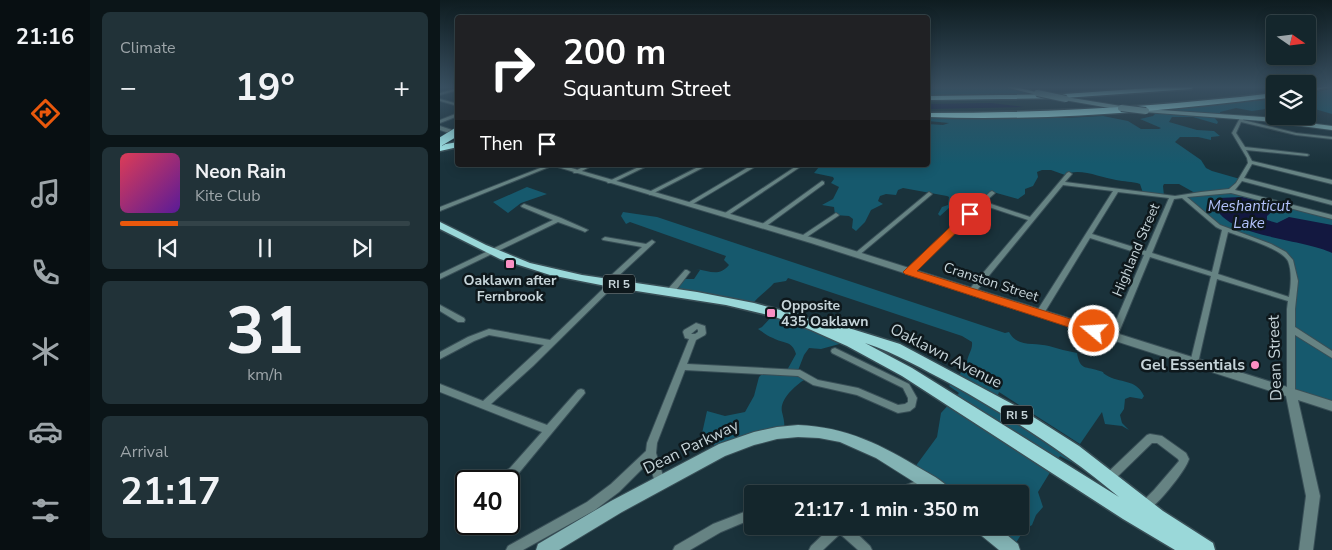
<!DOCTYPE html>
<meta charset="utf-8">
<style>
:root{--surface:#14262c;--page:#213238;--text:#f1f3f6;--muted:#9da5a9;--line:#334348;--accent:#ea580c}
body{margin:0;font-family:"Nunito Sans",sans-serif;background:var(--page);color:var(--text);height:100vh;display:flex;flex-direction:column;font-size:19px;white-space:nowrap}
*{box-sizing:border-box;margin:0}
p{font-size:16px;color:var(--muted)}
.icon{flex:none;width:28px;height:28px;fill:none;stroke:currentColor;stroke-width:2;stroke-linecap:round;stroke-linejoin:round}
.map{position:relative;flex:1;overflow:hidden}
.details{display:flex;flex-direction:column;gap:12px;padding:12px;background:#0b1518;width:350px}
.details>*{flex:none}
.guide{position:absolute;left:15px;top:15px;width:475px;height:152px;border-radius:5px;box-shadow:0 2px 12px #0003,0 0 0 1px var(--line);background:#202124;color:#fff;overflow:hidden}
.needle{width:32px;rotate:104deg}
.buttons{position:absolute;left:826px;top:15px;display:grid;gap:10px}
.buttons a{display:grid;place-items:center;width:50px;height:50px;border-radius:5px;background:var(--surface);box-shadow:0 2px 12px #0003,0 0 0 1px var(--line);font-size:25px}
.speed{position:absolute;left:15px;top:470px;display:flex;gap:10px;font-size:25px;font-weight:700;text-align:center}
.speed>*{display:grid;place-content:center;width:65px;height:65px;border-radius:50%;background:var(--surface);box-shadow:0 2px 12px #0003,0 0 0 1px var(--line);line-height:1}
.speed .limit{border:2px solid #111;border-radius:8px;background:#fff;color:#111}
.pin{position:absolute;display:grid;place-items:center;width:42px;height:42px;color:#fff;margin:-21px;border-radius:10px;box-shadow:0 2px 8px #0006}
.me{position:absolute;width:55px;margin:-28px;rotate:288deg;stroke-linejoin:round;filter:drop-shadow(0 0 4px #0008)}
.turn{display:flex;align-items:center;gap:18px;height:105px;padding:0 25px;font-size:22px}
.turn .icon{width:65px;height:65px;stroke-width:2.5}
.turn b{display:block;font-size:35px;line-height:42px}
.then{display:flex;align-items:center;height:48px;padding:0 25px;background:#0003;gap:10px;font-size:19px}
.big{font-size:38px;font-weight:700;line-height:1.1}
.details .card{flex:1;display:flex;flex-direction:column;justify-content:center;gap:8px;min-width:0;padding:0 18px;border-radius:8px;background:var(--page)}
.details .dial{align-items:center;gap:0}
.dial b{font-size:65px;line-height:1}
.song{display:flex;align-items:center;gap:15px}
.cover{width:60px;height:60px;border-radius:8px;background:linear-gradient(135deg,hsl(350 70% 55%),hsl(270 70% 35%))}
.played{height:5px;border-radius:2px;background:linear-gradient(90deg,var(--accent) 20%,var(--line) 20%)}
.keys{display:flex;justify-content:space-around;direction:ltr}
.heat{display:flex;justify-content:space-between;align-items:center;font-size:28px;direction:ltr}
.trip{position:absolute;left:304px;top:485px;width:285px;height:50px;border-radius:5px;background:var(--surface);box-shadow:0 2px 12px #0003,0 0 0 1px var(--line);font-weight:700;line-height:50px;text-align:center}
main{display:flex;flex:1;min-height:0}
.menu{display:flex;flex-direction:column;width:90px;justify-content:space-around;align-items:center;background:#080f12;color:var(--muted)}
.menu .icon{width:35px;height:35px}
.menu .current{color:var(--accent)}
.menu b{font-size:22px;color:var(--text)}
.map>svg:first-child{display:block}
</style>
<main>
<nav class="menu">
<b>21:16</b>
<svg class="icon current" aria-label="directions" viewBox="0 0 24 24"><path d="M12 3l9 9-9 9-9-9zM9 14v-3h6M13 9l2 2-2 2"/></svg>
<svg class="icon" aria-label="music" viewBox="0 0 24 24"><path d="M9 18V5l10-2v13"/><circle cx="6" cy="18" r="3"/><circle cx="16" cy="16" r="3"/></svg>
<svg class="icon" aria-label="phone" viewBox="0 0 24 24"><path d="M5 4h4l2 5-3 2q2 4 5 5l2-3 5 2v4C11 20 4 13 5 4z"/></svg>
<svg class="icon" aria-label="climate" viewBox="0 0 24 24"><path d="M12 3v18M4 7l16 10M4 17L20 7"/></svg>
<svg class="icon" aria-label="car" viewBox="0 0 24 24"><path d="M5 17H2v-5l4-1 3-4h7l3 4 3 1v5h-3M9 17h6M6 11h13"/><circle cx="7" cy="17" r="2"/><circle cx="17" cy="17" r="2"/></svg>
<svg class="icon" aria-label="filters" viewBox="0 0 24 24"><path d="M4 7h16M4 17h16"/><circle cx="9" cy="7" r="2"/><circle cx="15" cy="17" r="2"/></svg>
</nav>
<section class="details">
<div class="card"><p>Climate</p>
<div class="heat"><a>−</a><b class="big">19°</b><a>+</a></div>
</div>
<div class="card">
<div class="song"><i class="cover"></i><div><b>Neon Rain</b><p>Kite Club</p></div></div>
<div class="played"></div>
<div class="keys"><svg class="icon" aria-label="previous" viewBox="0 0 24 24"><path d="M18 5L8 12l10 7zM5 5v14"/></svg><svg class="icon" aria-label="pause" viewBox="0 0 24 24"><path d="M8 5v14M16 5v14"/></svg><svg class="icon" aria-label="next" viewBox="0 0 24 24"><path d="M6 5l10 7-10 7zM19 5v14"/></svg></div>
</div>
<div class="card dial"><b>31</b><p>km/h</p></div>
<div class="card"><p>Arrival</p><b class="big">21:17</b></div>
</section>
<div class="map">
<svg width="892" height="550" viewBox="0 0 892 550">
<rect width="100%" height="100%" fill="#1a323b"/>
<!-- green -->
<path fill="#16596d" d="M488,87H568L602,94L488,95Z
M892,89V114L868,107V93Z
M835,99V110L825,109L812,111L796,108L780,112L781,116H773L778,122L777,124L753,117H732L729,122L757,130L774,131L780,136L771,137V140L758,137H740L735,142L761,160L766,168L772,171L800,179L792,191L800,194H809L892,217V407L853,394L852,262L843,252L779,226L745,197L755,193L739,184H724L723,186L724,196L703,193L700,184C692,181 684,182 676,180C661,178 639,167 625,175L611,170H602L597,172L598,177L593,186L585,189V194L578,199L553,192L540,202C529,198 522,194 511,201L510,207L500,216L498,214L502,207L508,205L509,197L507,196L463,188L458,190L456,195L446,194L440,196L438,201L443,204L431,210L425,222L416,231L412,228L413,219L409,216L395,215L394,207L382,205L393,199L399,187L391,183L394,179L393,177L374,173L379,167L377,165H488V124L503,125L509,123L488,121V118H625L663,116L688,121L701,129H719L721,128L700,119L713,116L715,114L711,111Z
M87,187L107,194L81,203L68,213L53,202Z
M183,212L217,217L565,333L569,332C577,348 596,342 609,346C618,349 628,351 637,353C640,371 646,366 660,371C666,373 661,372 666,375C680,384 696,378 704,396L702,399L690,397L685,399L684,409L680,415L682,423L689,430L682,426L665,424L662,412L640,444L559,392L556,401L642,459L637,465L620,456L598,492L603,507L596,515L592,525L584,530L572,549L543,526H580V494H505L472,471L497,437L501,413L519,393L509,386L527,366C526,356 533,351 532,342L522,336L348,278L346,281L334,283C326,292 318,296 311,306L226,291L237,279H254L260,270L256,269C270,271 279,277 289,265L284,260L286,256L190,222L186,224L181,216Z
M335,313L403,343L381,349L369,348L364,355L357,373L367,378C357,384 339,399 342,412C344,420 345,424 344,432L277,450L270,438H261L267,411L285,416L305,412L314,396L319,377L324,372H346L356,354C352,340 343,344 333,338C327,336 323,332 318,329L322,327Z"/>
<!-- water -->
<path fill="#131840" d="M551,103L584,107L488,109V104Z
M802,197L826,203L835,209L827,216V220L837,223L849,217L892,225V253C864,238 779,238 774,201L778,198Z"/>
<g fill="none" stroke-linecap="round" stroke-linejoin="round">
<!-- minor casing -->
<g stroke="#394f57" stroke-width="2">
<path id="minor" d="M18,88V90L0,95V93Z
M0,99L18,104V106L0,101Z
M18,113V116L0,123V120Z
M801,116L804,117L803,120L856,133L892,137V139L856,135L801,122L796,133L805,147L867,154L869,155L867,156L806,150L812,161L892,180V184L812,164L804,178L892,201V205L802,181L795,190L892,215V219L791,193L747,197L780,225L831,244L846,252L853,260L858,281L855,309V327L892,351V358L855,335V394L854,397L851,398L848,397L847,394V309L848,301L777,279L758,363L757,365L754,366L751,365L750,363L771,276L710,257L677,337L676,339H670L669,337L704,255L650,238L603,315H597L596,313L597,311L673,191L623,185L534,294H531L527,292L588,220L543,205L471,274H469L466,272L550,192L552,191L555,193L545,202L590,217L627,173L629,172L632,174L625,182L735,196L761,192L789,189L796,183L808,163L807,158L792,133ZM678,192L729,198L706,251L652,234ZM742,198L776,227L782,230L772,272L712,253L734,199ZM788,232C801,237 841,248 848,261C852,271 851,286 849,297L778,274Z
M108,165H114L0,211V207Z
M147,165H153L138,173H134L133,172Z
M203,165H209L172,183H168L167,182Z
M262,165H268L212,194L210,195L207,193Z
M312,165H318L251,205L249,206L246,204Z
M358,165H363L287,216H283L282,215Z
M382,181L384,182V184L325,227H321L320,226L321,225Z
M489,192L492,194L491,195L418,256H414L413,255L414,254Z
M84,204L121,218L148,230L145,232L143,231L118,222L0,279V274L113,220L82,207L81,206Z
M396,213L399,215L398,216L364,239H360L359,238L360,237Z
M165,237L206,244L212,240L215,242L173,281L177,283L175,285L93,366L51,404L107,425L138,390L141,389L144,390L145,393L78,474L68,481H55L56,477L70,468L102,432L0,392V384L43,401L104,345L49,335L34,341L0,359V352L28,337L49,329L110,340L168,284L165,282L166,280L202,247L163,240L162,239Z
M245,270H247L250,272L233,294H227L226,292L227,290Z
M0,305L24,318L25,320L24,322H18L0,311Z
M256,323L265,326L266,333L265,335L256,340L247,364L360,370L378,380L418,388L458,405L465,404L468,402V398L463,388L392,353L391,351L392,349L395,348L469,384L477,398L475,407L470,411L458,413L417,395L373,385L358,376L245,370L217,443L216,453L225,482L224,486L220,487L216,486L209,462L179,492L155,510L83,550H66L68,546L147,502L171,484L206,451L207,443L249,339L245,338L243,332L244,330ZM257,329L258,330V332L255,334H251Z
M710,434L722,436L746,453L749,459C746,470 716,508 705,512L701,511L700,507L701,503L714,490L739,461L738,459L717,443H712L673,481L669,483L665,481L664,478L665,475L707,435Z
M487,477L491,478L492,482L491,486L470,494H452L453,490Z
M312,509V519L281,532L250,550H233L235,546L273,524Z
M392,526H409L430,546L432,550H418L400,534L383,550H369L371,546Z"/>
</g>
<!-- tertiary casing -->
<g stroke="#394f57" stroke-width="2">
<path id="tertiary" d="M0,126L18,132V136L0,130Z
M111,165H121L377,239L892,401V411L858,400L880,496L873,550H859L866,496L846,396L371,243Z"/>
</g>
<!-- secondary casing -->
<g stroke="#394f57" stroke-width="2">
<path id="secondary" d="M565,87H575L600,93L597,95Z
M626,97L681,106L684,108L681,110L624,100V98Z
M706,109L823,117L892,126V130L823,121L704,112V110Z
M358,425C407,427 442,445 483,470C493,476 508,483 513,494H493L436,458L400,442L379,438L358,437L337,439L314,445L285,456L182,512L119,550H96L98,544L171,501L279,444L314,432L337,427Z
M535,526H556L578,544L580,550H559L537,532Z"/>
</g>
<!-- primary casing -->
<g stroke="#394f57" stroke-width="3">
<path id="primary" d="M0,222L46,245L90,263L142,275L257,292L314,303L359,315L393,329L399,325L460,344L576,406L639,446L723,511L773,543L775,550H735L683,519L462,376L407,346L369,329L332,316L286,305L171,287L110,275L60,259L0,229ZM425,343C456,353 482,369 511,384C570,417 627,453 679,497L472,368Z"/>
</g>
<!-- motorway casing -->
<g stroke="#394f57" stroke-width="3">
<path id="motorway" d="M724,87H754L751,89L624,98L488,100V96L624,94Z
M875,87H889L868,92V88Z
M835,93V97C720,112 603,121 488,117V113C604,113 720,107 835,93Z
M18,142V147L0,151V145Z"/>
</g>
<!-- minor -->
<use href="#minor" fill="#668383" fill-rule="evenodd"/>
<!-- tertiary -->
<use href="#tertiary" fill="#668383" fill-rule="evenodd"/>
<!-- secondary -->
<use href="#secondary" fill="#83b3b4" fill-rule="evenodd"/>
<!-- primary -->
<use href="#primary" fill="#9ad8d9" fill-rule="evenodd"/>
<!-- motorway -->
<use href="#motorway" fill="#aefafb" fill-rule="evenodd"/>
<!-- secondary-bridge casing -->
<g stroke="#394f57" stroke-width="8" stroke-linecap="butt">
<path id="secondary-bridge" d="M597,93L626,99
M681,108L706,111"/>
</g>
<!-- motorway-bridge casing -->
<g stroke="#394f57" stroke-width="9" stroke-linecap="butt">
<path id="motorway-bridge" d="M0,142L18,131"/>
</g>
<!-- secondary-bridge -->
<use href="#secondary-bridge" stroke="#83b3b4" stroke-width="6"/>
<!-- motorway-bridge -->
<use href="#motorway-bridge" stroke="#aefafb" stroke-width="8"/>
</g>
<!-- sky -->
<linearGradient id="sky" x2="0" y2="1"><stop stop-color="#0e1c20"/><stop offset="0.53" stop-color="#384f60"/><stop offset="1" stop-color="#384f60" stop-opacity="0"/></linearGradient>
<rect width="892" height="164" fill="url(#sky)"/>
<!-- route -->
<path fill="#ea580c" stroke="#983908" d="M526,212H533L535,214L477,271L659,328L661,331L659,334H650L465,274L463,272L465,270Z"/>
<!-- markers -->
<g fill="#fb8fc3" stroke="#0e181c" stroke-width="2">
<rect x="65" y="259" width="10" height="10" rx="2.5"/>
<rect x="326" y="308" width="10" height="10" rx="2.5"/>
<circle cx="815" cy="365" r="5"/>
</g>
<g text-anchor="middle" dominant-baseline="central" stroke-width="5" stroke-linejoin="round" paint-order="stroke">
<!-- shield labels -->
<g fill="#0e181c" stroke="#8f9ca0" stroke-width="1">
<rect x="163" y="274.5" width="32" height="19" rx="4"/>
<rect x="561" y="405.5" width="32" height="19" rx="4"/>
</g>
<g font-size="12" font-weight="bold" fill="#c6d4d9">
<text x="179" y="284">RI 5</text>
<text x="577" y="415">RI 5</text>
</g>
<!-- street labels -->
<g font-size="14" fill="#c6d4d9" stroke="#0e181c">
<text transform="translate(696 250) rotate(-67)">Highland Street</text>
<text transform="translate(551 282) rotate(18)">Cranston Street</text>
</g>
<!-- poi labels -->
<g font-size="14" font-weight="bold" fill="#c6d4d9" stroke="#0e181c">
<text x="70" y="280">Oaklawn after<tspan x="70" dy="16">Fernbrook</tspan></text>
<text x="341" y="305" text-anchor="start">Opposite<tspan x="341" dy="16">435 Oaklawn</tspan></text>
</g>
<!-- water labels -->
<g font-size="15" font-style="italic" fill="#b3c2fc" stroke="#0e181c">
<text x="809" y="206">Meshanticut<tspan x="809" dy="17">Lake</tspan></text>
</g>
<!-- near-street labels -->
<g font-size="16" fill="#c6d4d9" stroke="#0e181c">
<text transform="translate(506 356) rotate(27)">Oaklawn Avenue</text>
<text transform="translate(835 358) rotate(-92)">Dean Street</text>
<text transform="translate(251 447) rotate(-26)">Dean Parkway</text>
</g>
<!-- near-poi labels -->
<g font-size="16" font-weight="bold" fill="#c6d4d9" stroke="#0e181c" text-anchor="end">
<text x="805" y="365">Gel Essentials</text>
</g>
</g>
</svg>
<div class="buttons">
<a><svg class="needle" viewBox="-14 -14 28 28"><path d="M0-13l5 13h-10z" fill="#e53935"/><path d="M0 13l5-13h-10z" fill="#9da5a9"/></svg></a>
<a><svg class="icon" aria-label="layers" viewBox="0 0 24 24"><path d="M12 4l9 5-9 5-9-5zM3 14l9 5 9-5"/></svg></a>
</div>
<div class="speed"><div class="limit">40</div></div>
<div class="pin" style="left:530px;top:214px;background:#d93025"><svg class="icon" aria-label="arrive" viewBox="0 0 24 24"><path d="M6 21V4h12l-3 4 3 4H6"/></svg></div>
<svg class="me" style="left:654px;top:331px" viewBox="-20 -20 40 40"><circle r="17" fill="#ea580c" stroke="#fff" stroke-width="3"/><path d="M0-11L8 9 0 5-8 9z" fill="#fff"/></svg>
<div class="trip">21:17 · 1 min · 350 m</div>
<div class="guide">
<div class="turn"><svg class="icon" aria-label="right" viewBox="0 0 24 24"><path d="M7 20v-9h11M14 6l5 5-5 5"/></svg><div><b>200 m</b>Squantum Street</div></div>
<div class="then">Then<svg class="icon" aria-label="arrive" viewBox="0 0 24 24"><path d="M6 21V4h12l-3 4 3 4H6"/></svg></div>
</div>
</div>
</main>
